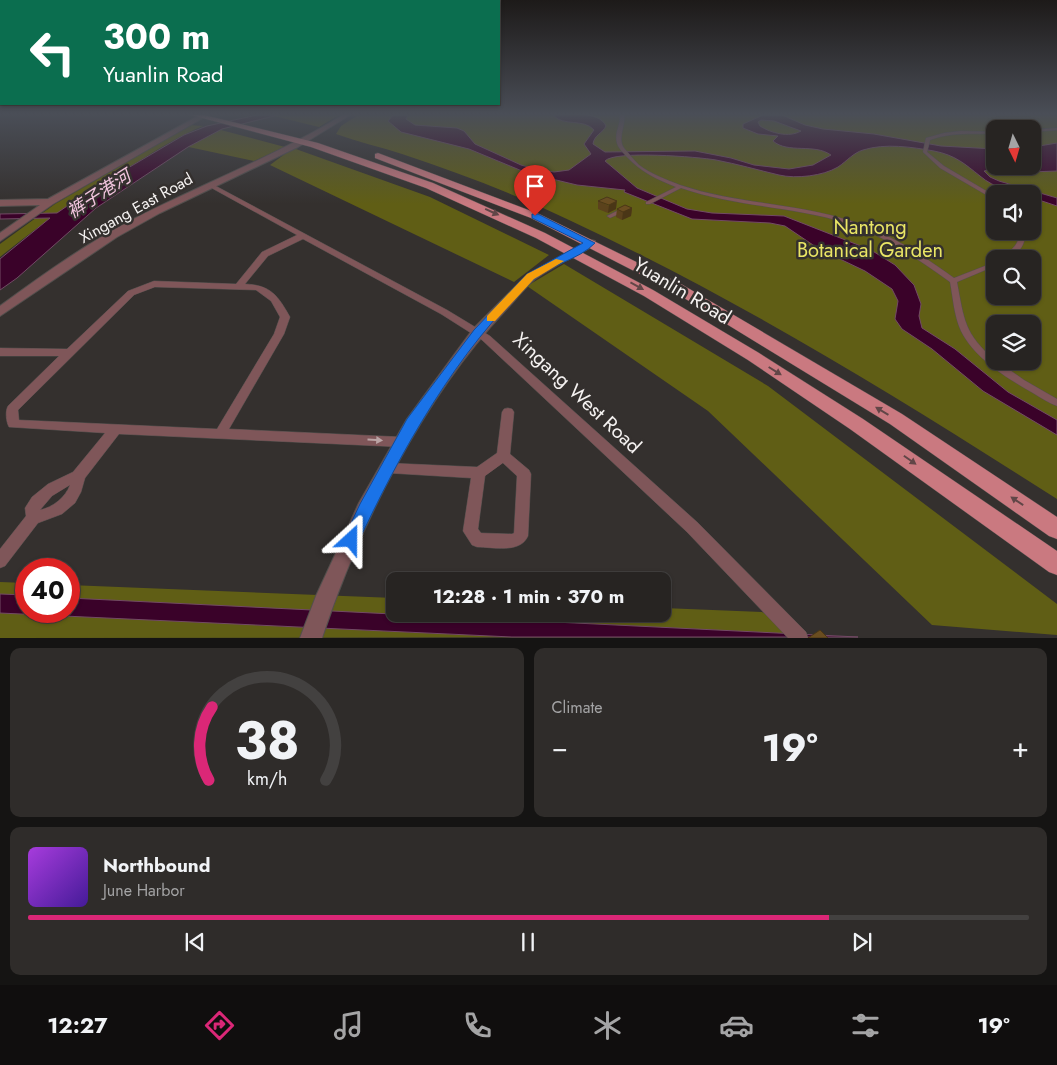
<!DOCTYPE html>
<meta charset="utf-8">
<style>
:root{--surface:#272422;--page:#2f2c2a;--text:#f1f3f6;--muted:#a4a4a5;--line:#434140;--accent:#db2777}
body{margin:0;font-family:Jost,"Noto Sans SC",sans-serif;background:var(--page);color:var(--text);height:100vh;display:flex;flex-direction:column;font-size:19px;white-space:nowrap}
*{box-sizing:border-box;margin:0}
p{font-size:16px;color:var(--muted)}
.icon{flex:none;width:28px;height:28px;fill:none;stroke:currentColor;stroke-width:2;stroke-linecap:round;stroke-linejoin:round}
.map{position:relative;height:638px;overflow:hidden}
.drawer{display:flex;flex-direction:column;gap:10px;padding:10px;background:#151413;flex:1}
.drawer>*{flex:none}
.guide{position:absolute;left:0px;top:0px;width:500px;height:105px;box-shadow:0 1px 4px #0004,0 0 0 1px var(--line);background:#0b6e4f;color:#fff;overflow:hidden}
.needle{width:32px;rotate:175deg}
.fabs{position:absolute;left:986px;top:120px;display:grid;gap:10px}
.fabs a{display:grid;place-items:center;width:55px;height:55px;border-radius:10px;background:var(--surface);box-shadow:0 1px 4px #0004,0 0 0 1px var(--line);font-size:25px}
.speed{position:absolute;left:15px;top:558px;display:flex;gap:10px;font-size:25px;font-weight:700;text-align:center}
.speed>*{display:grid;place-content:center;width:65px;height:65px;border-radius:50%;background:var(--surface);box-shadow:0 1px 4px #0004,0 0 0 1px var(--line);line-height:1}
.speed .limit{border:8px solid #d22;background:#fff;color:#111}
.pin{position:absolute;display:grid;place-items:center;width:42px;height:42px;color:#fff;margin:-51px -21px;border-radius:50% 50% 50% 0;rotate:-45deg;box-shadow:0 0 5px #0007}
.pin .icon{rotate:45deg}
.me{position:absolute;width:55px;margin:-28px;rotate:24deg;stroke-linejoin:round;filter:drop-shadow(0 0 4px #0008)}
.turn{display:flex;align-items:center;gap:18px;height:105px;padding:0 20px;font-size:22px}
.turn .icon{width:65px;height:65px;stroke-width:2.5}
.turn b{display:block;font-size:35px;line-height:42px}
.big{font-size:38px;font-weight:700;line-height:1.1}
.drawer .card{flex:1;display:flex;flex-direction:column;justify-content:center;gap:8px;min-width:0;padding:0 18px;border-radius:10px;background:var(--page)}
.drawer .dial{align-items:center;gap:0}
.dial svg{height:130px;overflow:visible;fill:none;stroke:var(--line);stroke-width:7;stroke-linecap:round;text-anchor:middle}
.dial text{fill:var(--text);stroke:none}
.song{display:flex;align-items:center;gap:15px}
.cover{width:60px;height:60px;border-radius:8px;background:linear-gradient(135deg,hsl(280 70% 55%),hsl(260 70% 35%))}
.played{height:5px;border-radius:2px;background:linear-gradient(90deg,var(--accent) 80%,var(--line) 80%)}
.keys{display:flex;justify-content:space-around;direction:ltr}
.heat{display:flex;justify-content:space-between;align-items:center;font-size:28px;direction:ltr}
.drawer .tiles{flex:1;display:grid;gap:10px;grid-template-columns:1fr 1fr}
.card:last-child{grid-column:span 2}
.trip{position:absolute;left:386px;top:572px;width:285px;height:50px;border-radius:10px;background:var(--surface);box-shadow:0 1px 4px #0004,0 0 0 1px var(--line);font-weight:700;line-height:50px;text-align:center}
.tabs{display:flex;height:80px;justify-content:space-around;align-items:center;background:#100e0e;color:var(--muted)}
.tabs .icon{width:35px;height:35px}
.tabs .on{color:var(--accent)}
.tabs b{font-size:22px;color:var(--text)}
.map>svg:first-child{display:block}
</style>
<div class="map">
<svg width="1057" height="638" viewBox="0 0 1057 638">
<rect width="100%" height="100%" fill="#34302e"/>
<!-- green -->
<path fill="#605e15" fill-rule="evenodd" d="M279,115H339L319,127L274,116Z
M358,115H1057V499C899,398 739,299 569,220C515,194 459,173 402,154C381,147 358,142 336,134L341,126ZM995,129H1032V166H995ZM995,194H1032V231H995ZM995,259H1032V296H995ZM995,324H1032V361H995Z
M190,125L203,126C181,135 160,148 139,161C90,190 44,221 0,257V244L55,204Z
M221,130L285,147L254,161L184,146L201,136Z
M293,148L430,197L549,255L514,282L270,165Z
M564,264L768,386L1057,604V635L932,625L708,411L527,286Z
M0,582L26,583V611H69V585L395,598V614H662L663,608L762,612L805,637L0,638Z"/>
<!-- water -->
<path fill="#3a0229" stroke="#724a65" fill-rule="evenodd" d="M257,115H278L222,129L188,147L96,208L17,278L0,290V259L50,218L0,219V214L57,213L89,191L184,135L207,126Z
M393,115H408L406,119L415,125L457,128L464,131L475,144L521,165L535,169L554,172L569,170L591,154L584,144L594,130C584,118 563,127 553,115C567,115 599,110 606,126C603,133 594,135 593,144L605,152L695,151L731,158L754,165L789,169L813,165L831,155C814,143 788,154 773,141L778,136L758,134L743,128V124L763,115H782L805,125L823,129L874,134L941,146L995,149V166H1032L1033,147L1057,143V171L1029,172L998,168L984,171L990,177L999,181L1057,198V206L1033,198L1032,194C1015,194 994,188 980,176C965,164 955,155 934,151C912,147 885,143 863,150C853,153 847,161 838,167C823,176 796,179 779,175C758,170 737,164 716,160C699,157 614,150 605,161L637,188L687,209L712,213L784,216L871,250L895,265L914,285L921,304L919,316L922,328L955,349L1008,392L1057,420V435L983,391L932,349L902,329L895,319L898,301L892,289L865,271L819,249L785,226L770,223L692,219L624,192L625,190L577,185L527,173L469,149L401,132L388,121ZM761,120L774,121L801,131C789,138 771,133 760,126L758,122Z
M0,594L26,595V611H69V598L858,637H512L0,613Z"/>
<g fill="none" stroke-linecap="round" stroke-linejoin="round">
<!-- pedestrian casing -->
<g stroke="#534f4d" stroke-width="1">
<path id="pedestrian" d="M620,115H624C626,126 617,138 624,148C628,153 634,160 639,165C651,174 667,180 680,185C736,204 796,203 851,221C889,233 922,255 954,278L995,262V266L957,282C964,319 964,334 995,360V361H997L1024,380L1057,399V406C1049,403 1041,398 1033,393C1007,378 975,359 961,331C954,316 953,298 950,282C918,259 885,236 846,223C793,206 735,207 681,188L650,204H646V202L676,187C656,179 641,172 626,156C623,152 618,148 617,143C614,133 621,124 620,115Z
M1057,128V130L1032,132V130Z
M961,131L995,132V134C973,134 951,132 930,140L927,152L944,166L995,196V200L940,168L923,152L926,138L944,133Z
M621,209L623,210V212L610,218L607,216Z
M1019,231H1025C1027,246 1015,259 1001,259C1010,250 1020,246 1019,231Z"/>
</g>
<!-- minor casing -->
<g stroke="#534f4d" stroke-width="1">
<path id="minor" d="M208,184H212L447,310L490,336L697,522L806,632L808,638H788L687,532L482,340L441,314L303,239L268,256L245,284C271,285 278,296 290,317L284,334L229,429L402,437L407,438L408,442L407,446L402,447L119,434L85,478L81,492L75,503L62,514L38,523L5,566L0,568V549L26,516L25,508L32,497L48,484L73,472L105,433L9,427C6,422 5,411 8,406L59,356H0V348L67,349L128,291L154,281L236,284L262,252L297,235L208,186ZM155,287L256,290L271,301L280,317L274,334L217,429L19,420L18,410L134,295ZM70,485C65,498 53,507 40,510L52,496Z
M508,408L512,409L514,412L510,454L529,470L531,474L528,536C520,554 493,547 477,547L472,545L463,531L471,478L388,473L383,472L381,468L383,464L388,463L477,467L497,453L502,412L504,409ZM503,463L517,476L514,533L512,534L481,533L478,529L485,476Z"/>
</g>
<!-- tertiary casing -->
<g stroke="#534f4d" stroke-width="2">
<path id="tertiary" d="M200,115H208L53,204L0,241V233L40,205L0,206V200L48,199Z
M343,115H350L298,147L160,213L117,237L0,316V306C41,276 83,246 128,222C199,185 274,157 343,115Z
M591,240L595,241V245C575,256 553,266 535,279C524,288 514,302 504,312C423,398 359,526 322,638H300L316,596L359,503L407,419L473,329L527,275Z"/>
</g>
<!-- primary casing -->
<g stroke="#534f4d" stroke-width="1">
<path id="primary" d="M191,115H204L318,143L433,183L545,233L653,290L759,353L863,419L1057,551V575L1049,572L850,429L748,360L644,296L536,238L426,188L311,147Z
M378,153L539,214L681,284L902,414L1057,517V539L1049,536L890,424L671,290L531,218L375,158V154Z"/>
</g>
<!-- pedestrian -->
<use href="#pedestrian" fill="#7f5659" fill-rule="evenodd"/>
<!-- minor -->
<use href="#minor" fill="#7f5659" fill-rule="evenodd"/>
<!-- tertiary -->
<use href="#tertiary" fill="#7f5659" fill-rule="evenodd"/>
<!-- primary -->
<use href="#primary" fill="#ca7980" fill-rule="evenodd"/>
</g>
<!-- wall -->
<path fill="#5b421c" d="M598,201L616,209L608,213L598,209Z
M632,208L631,216L622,220L616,217L617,209Z"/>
<!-- shaded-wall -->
<path fill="#4a3616" d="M617,201L616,209L608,213L609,205Z
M632,208L631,216L622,220L623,212Z"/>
<!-- building -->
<path fill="#6a4d20" stroke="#4a3616" d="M607,197L617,201L609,205L598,201Z
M625,205L632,208L623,212L617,209Z
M820,630L828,638H808Z"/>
<!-- one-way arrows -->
<defs><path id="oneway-solid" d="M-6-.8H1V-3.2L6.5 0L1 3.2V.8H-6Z" transform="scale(1.25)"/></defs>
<g fill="#614647">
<use href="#oneway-solid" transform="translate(492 212) rotate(24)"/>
<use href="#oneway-solid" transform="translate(637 286) rotate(29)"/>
<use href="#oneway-solid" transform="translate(775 371) rotate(32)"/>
<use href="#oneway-solid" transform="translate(882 411) rotate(-149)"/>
<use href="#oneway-solid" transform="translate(910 460) rotate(35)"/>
<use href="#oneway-solid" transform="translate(1017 501) rotate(-146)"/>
</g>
<use fill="#baa4a5" href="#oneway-solid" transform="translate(375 440) rotate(3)"/>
<!-- sky -->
<linearGradient id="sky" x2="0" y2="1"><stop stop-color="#1d1a19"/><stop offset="0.56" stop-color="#4a4e57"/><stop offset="1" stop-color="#4a4e57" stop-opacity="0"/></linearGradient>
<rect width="1057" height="204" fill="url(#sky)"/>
<!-- route -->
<path fill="#1a73e8" stroke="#114b97" d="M532,214H538L595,243C579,260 550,264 533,280C458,348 399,454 357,545L351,548L345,545L343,540L360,504L407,419L474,330L527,274L583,243L532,218Z"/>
<!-- slow -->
<path fill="#f59e0b" d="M556,259L564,261L534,279L495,321H487V316L527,274Z"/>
<g text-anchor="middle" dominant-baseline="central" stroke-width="5" stroke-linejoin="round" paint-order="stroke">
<!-- far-street labels -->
<g font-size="16" fill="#f5f2f1" stroke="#34302e">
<text transform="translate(136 208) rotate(-29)">Xingang East Road</text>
</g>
<!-- far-water labels -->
<g font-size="18" font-style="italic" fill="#f2c5de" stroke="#34302e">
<text transform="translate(99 194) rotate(-33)">裤子港河</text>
</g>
<!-- park labels -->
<g font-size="20" fill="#eae665" stroke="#34302e">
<text x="870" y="227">Nantong<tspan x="870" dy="23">Botanical Garden</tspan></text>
</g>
<!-- street labels -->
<g font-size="20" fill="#f5f2f1" stroke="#34302e">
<text transform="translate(682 291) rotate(31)">Yuanlin Road</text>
<text transform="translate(577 393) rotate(43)">Xingang West Road</text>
</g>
</g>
</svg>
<div class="fabs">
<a><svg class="needle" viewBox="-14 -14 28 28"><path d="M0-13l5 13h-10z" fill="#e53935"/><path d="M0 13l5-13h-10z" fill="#a4a4a5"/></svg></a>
<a><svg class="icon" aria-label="sound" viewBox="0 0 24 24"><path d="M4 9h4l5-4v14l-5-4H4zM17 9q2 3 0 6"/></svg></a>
<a><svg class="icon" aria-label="search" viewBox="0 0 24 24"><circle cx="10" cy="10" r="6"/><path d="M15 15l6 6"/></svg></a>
<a><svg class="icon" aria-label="layers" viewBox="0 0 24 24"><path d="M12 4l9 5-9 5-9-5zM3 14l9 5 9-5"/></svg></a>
</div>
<div class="speed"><div class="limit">40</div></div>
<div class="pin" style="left:535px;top:216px;background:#d93025"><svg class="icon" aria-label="arrive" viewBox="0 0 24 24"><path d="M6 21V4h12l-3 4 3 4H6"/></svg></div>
<svg class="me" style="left:351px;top:540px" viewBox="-20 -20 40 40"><path d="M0-17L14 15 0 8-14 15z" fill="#1a73e8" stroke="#fff" stroke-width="4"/></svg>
<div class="trip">12:28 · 1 min · 370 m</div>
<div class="guide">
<div class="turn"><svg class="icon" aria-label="left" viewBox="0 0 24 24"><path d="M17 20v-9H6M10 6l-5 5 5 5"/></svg><div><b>300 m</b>Yuanlin Road</div></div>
</div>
</div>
<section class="drawer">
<div class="tiles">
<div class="card dial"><svg viewBox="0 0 100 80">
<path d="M14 69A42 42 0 1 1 86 69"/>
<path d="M14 69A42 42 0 0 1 16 24" stroke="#db2777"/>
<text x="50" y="56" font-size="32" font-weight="700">38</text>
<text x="50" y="72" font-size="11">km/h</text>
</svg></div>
<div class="card"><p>Climate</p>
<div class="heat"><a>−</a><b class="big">19°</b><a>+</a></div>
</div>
<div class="card">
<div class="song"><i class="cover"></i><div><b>Northbound</b><p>June Harbor</p></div></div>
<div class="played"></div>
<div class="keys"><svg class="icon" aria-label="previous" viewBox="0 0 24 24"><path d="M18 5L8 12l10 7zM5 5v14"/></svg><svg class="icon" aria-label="pause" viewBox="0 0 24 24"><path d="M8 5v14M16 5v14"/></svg><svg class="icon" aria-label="next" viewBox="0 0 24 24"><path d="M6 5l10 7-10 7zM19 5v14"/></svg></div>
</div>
</div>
</section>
<nav class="tabs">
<b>12:27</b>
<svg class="icon on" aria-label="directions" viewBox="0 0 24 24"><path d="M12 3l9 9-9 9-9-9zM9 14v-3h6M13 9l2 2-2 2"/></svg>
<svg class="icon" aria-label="music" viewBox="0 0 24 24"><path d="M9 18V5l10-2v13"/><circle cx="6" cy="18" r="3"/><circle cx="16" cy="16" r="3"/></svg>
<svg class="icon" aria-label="phone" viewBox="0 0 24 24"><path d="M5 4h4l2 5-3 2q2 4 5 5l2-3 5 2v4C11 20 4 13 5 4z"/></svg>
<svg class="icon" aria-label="climate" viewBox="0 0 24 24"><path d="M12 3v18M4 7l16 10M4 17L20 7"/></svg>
<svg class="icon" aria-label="car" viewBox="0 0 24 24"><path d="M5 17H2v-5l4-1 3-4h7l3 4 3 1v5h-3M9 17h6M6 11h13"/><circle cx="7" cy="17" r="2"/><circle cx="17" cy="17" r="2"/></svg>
<svg class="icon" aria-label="filters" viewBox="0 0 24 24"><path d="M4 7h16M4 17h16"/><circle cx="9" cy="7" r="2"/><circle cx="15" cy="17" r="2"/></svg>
<b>19°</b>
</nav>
